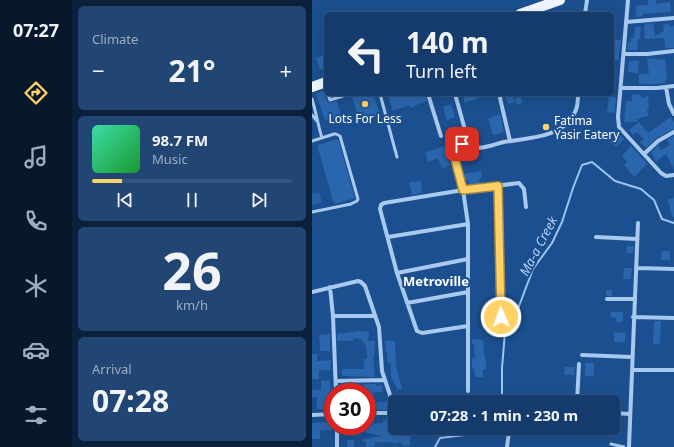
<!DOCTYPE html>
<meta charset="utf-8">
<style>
:root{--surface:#143b6b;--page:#214673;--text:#f1f3f6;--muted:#9dadc1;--line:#33557e;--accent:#ffd166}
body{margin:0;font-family:"Noto Sans",sans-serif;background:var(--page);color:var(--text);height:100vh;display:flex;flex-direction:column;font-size:15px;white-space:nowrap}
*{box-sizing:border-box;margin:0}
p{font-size:13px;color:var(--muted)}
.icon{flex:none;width:22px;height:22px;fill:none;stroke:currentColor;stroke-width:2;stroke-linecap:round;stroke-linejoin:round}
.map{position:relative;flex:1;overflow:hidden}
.panel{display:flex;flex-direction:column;gap:6px;padding:6px;background:#0b203b;width:240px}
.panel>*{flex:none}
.hud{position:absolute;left:12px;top:12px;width:290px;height:84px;border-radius:6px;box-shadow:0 4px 16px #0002,0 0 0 1px var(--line);background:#143b6b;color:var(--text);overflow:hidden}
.speed{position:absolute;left:12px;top:383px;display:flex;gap:8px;font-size:20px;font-weight:700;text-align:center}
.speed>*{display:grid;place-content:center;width:52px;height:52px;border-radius:50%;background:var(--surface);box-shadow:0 4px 16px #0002,0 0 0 1px var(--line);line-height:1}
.speed .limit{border:6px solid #d22;background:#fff;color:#111}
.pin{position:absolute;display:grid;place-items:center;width:34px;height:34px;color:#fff;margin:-17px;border-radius:8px;box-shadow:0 2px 6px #0006}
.me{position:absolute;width:44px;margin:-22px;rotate:358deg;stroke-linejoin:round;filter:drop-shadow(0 0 3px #0008)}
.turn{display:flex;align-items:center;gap:14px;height:84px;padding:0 16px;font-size:18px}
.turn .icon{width:52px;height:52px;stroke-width:2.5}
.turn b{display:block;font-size:28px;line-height:34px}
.big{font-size:30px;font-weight:700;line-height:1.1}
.panel .card{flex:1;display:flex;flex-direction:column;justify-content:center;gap:6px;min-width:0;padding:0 14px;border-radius:6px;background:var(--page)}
.panel .dial{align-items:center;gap:0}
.dial b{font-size:52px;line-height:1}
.song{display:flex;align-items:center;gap:12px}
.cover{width:48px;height:48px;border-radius:6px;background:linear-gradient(135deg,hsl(160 70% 55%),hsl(130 70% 35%))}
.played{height:4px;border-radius:2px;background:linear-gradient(90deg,var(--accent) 15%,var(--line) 15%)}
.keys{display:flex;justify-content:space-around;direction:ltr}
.heat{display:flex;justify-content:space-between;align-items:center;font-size:22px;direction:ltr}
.trip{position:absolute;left:76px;top:395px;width:232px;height:40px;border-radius:6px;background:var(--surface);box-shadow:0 4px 16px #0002,0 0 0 1px var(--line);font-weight:700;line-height:40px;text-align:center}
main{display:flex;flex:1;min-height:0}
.tabs{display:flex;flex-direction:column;width:72px;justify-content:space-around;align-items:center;background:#08182b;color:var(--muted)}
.tabs .icon{width:28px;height:28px}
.tabs .on{color:var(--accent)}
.tabs b{font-size:18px;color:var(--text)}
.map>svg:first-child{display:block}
</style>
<main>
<nav class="tabs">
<b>07:27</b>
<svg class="icon on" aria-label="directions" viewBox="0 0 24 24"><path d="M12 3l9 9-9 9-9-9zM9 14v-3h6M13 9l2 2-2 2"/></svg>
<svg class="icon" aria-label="music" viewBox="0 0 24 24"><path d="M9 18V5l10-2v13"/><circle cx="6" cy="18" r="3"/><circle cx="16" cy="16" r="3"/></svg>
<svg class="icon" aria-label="phone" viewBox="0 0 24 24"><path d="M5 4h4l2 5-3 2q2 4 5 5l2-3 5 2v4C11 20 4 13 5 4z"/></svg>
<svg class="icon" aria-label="climate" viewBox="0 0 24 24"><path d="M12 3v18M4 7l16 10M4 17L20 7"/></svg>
<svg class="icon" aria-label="car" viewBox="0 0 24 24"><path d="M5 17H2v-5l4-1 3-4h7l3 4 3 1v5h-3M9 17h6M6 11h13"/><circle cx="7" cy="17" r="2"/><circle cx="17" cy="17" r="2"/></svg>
<svg class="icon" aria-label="filters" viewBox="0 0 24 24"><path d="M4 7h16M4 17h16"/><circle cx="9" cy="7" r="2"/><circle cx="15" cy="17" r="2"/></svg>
</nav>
<section class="panel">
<div class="card"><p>Climate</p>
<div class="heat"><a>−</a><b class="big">21°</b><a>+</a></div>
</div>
<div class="card">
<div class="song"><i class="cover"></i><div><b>98.7 FM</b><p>Music</p></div></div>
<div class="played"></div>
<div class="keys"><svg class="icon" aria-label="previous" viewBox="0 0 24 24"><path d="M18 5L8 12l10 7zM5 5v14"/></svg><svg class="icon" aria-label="pause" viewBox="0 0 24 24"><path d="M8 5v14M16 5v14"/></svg><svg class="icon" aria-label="next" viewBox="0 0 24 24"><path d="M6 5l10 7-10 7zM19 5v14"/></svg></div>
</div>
<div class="card dial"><b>26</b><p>km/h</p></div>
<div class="card"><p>Arrival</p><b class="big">07:28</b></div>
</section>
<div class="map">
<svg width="362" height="447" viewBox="0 0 362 447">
<rect width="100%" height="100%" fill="#1b4f8f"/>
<!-- green -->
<path fill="#2461a8" d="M7,192L10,202L0,206V194Z"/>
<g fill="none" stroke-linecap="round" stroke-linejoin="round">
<!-- stream -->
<path stroke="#9cc4f0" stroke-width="2" d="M190,402V368L193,332L204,314L221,269L240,243L250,222L261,188L270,165L280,162L303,181L329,189L342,200L350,219L362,223
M123,447L128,438L161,434L174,428"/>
</g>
<!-- building -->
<path fill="#2a66ad" d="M336,0H344V4L358,2L359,12L331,14V16L324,17V6L336,5Z
M341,23L343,36L352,31L351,25L357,23L358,27L362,26V48H353L352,38L333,39L332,27L333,24Z
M323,27H329L328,39H326L325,50H315L316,41L319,42V38H322Z
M300,39L309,40L308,50H307V60L300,59Z
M13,55L14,68L8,70L4,58Z
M344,58V60L353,59L355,79L353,80V83L343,84H329V83H327V74H337L335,59Z
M317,61H327L326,73L316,72Z
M14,90L13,95L15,101L18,103L25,101L29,116L13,120L4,94Z
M39,94H61L68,114L48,121Z
M81,94H113L115,101L98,108V105L81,111L76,96Z
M150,94H165L167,98L153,103Z
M193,94H200L203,102L196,104Z
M320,94L329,95V98L336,96L337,109H335L336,116L324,119L326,122H312L314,101H320Z
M297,96L304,97L303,113L295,112Z
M209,97L211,103L205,105L203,99Z
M139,104L143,117L135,120L131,107Z
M188,114L192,132L181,135L176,119Z
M359,117L362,123V129L344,138L334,148L328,142L332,139L325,132L321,135L317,130L327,122L336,133Z
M307,133L312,139L304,147L298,142Z
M362,136V169L354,154L344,162L339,152L346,145L349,150L358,145L355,140Z
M26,139L43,198L22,204L5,145Z
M132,146L138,165L130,169L126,158L116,162L113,153Z
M319,146L335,164L322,177L312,165L315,162L310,155Z
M159,151L162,159L154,162L152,154Z
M169,171L170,177L167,179L168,184L157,186L156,180H153L152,174Z
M109,181L110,193L100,195L97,182Z
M362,198V217H360L356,199Z
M315,246H322L321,253H314Z
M350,251H358V260H349Z
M312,268H320L319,279H311Z
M294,290H300V296H294Z
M299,312H311V322H304V318L298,317Z
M342,321H349L348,344H341Z
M48,331L57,332L56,341H63L62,357H61L63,377L30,376V369H52V359H55L54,346L49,339L41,338V341H25V334Z
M302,332L314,333L313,342H302Z
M18,334V351H8V343L7,335Z
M160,339L171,340L172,345H171L174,363V369H171V377H163L162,369L160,368V358H163L162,344H160Z
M73,341H83L84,365L90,389H85L79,376V363H76Z
M0,354H5V361L19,360L18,370H7V379H0Z
M273,363H282V376H273Z
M253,367H263L262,375L252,374Z
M18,380L19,396L13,397V410L5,409V397H0V390H9V381Z
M52,384H64V386L70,385V392H61L62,402H76L77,410H61V406L55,407V392H43L42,387L52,386Z
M297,397L307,398L306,405H301V402H297Z
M61,417L62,424L71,423V420L79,419L80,434H89L90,428H99L98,446L90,445L89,442L81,444V442H63V446L54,447V442H51V439L71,436L46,431V426H55V418Z
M19,422L20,430H8V439H0V423Z
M35,440H42V447H35Z"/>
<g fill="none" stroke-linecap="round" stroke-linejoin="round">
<!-- service -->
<path stroke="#a9c9ee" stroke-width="3" d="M16,94L18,100L31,96V94
M68,94L85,157
M0,99C4,112 6,125 10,138
M0,115L5,121
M0,141L22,134H24L28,136L46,199L45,201L39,204L0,212
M299,444L312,447"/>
<!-- minor -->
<path stroke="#a9c9ee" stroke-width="4" d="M316,0L306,117L307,127L349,173L354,176L362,175
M273,14L275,0
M314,22L362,18
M312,54H335L362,51
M354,87L357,104L362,114
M309,88H345L362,86
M116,94L129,136
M143,94L155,137L145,151L143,159L151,190L156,224V391
M189,94L188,98L198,141
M155,137C156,142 157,146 161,147C170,150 183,144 192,142C215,138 252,138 263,112C266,107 266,100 266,94
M332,154L346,141L362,132
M186,186L189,317
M76,237L156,224
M284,237L325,239
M324,268L362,269
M85,273L156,259
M18,287L21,316L24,392
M0,292L46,281L49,282L53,286L67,327L70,371L82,407V410L78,413H55
M295,299H322
M95,303L156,292
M21,316H63
M321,317L362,318
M156,326L110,333L105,331L85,273L68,209L69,205L72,203L151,190L207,183L212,189L214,207
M270,355L320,357
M320,370H362
M24,381L72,380
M265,402L267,364
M301,413L318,414
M0,415L21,414
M25,426V447
M240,428L241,431
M195,447L197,432
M317,447L326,223"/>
<!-- primary -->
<path stroke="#f0f6ff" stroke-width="10" d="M208,14L248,0
M0,87L14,82"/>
</g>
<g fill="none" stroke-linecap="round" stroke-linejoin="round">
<!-- route casing -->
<g stroke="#a68842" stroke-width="10">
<path id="route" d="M150,144L145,151L143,159L151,190L186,186L189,317"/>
</g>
<!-- route -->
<use href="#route" stroke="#ffd166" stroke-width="7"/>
</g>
<!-- markers -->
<g fill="#ffd166" stroke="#1b4f8f" stroke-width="1.5">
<circle cx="53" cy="104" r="4"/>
<circle cx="234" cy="127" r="4"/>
</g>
<g text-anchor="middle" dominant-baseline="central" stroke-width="4" stroke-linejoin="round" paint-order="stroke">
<!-- poi labels -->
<g font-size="12" fill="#fff" stroke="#1b4f8f">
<text x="53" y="118">Lots For Less</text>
<text x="242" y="120" text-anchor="start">Fatima<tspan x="242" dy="14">Yasir Eatery</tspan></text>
</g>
<!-- water labels -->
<g font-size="13" font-style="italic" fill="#b5d3f5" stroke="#1b4f8f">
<text transform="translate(226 246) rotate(-62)">Ma-a Creek</text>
</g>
<!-- neighbourhood labels -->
<g font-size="13" font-weight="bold" fill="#fff" stroke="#1b4f8f">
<text x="124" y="281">Metroville</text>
</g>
</g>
</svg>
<div class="speed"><div class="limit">30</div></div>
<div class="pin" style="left:150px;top:144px;background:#d93025"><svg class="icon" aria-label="arrive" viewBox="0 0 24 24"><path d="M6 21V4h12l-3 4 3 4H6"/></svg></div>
<svg class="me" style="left:189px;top:317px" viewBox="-20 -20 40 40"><circle r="17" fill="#ffd166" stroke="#fff" stroke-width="3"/><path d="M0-11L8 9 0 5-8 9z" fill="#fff"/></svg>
<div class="trip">07:28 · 1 min · 230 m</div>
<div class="hud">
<div class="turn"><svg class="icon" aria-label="left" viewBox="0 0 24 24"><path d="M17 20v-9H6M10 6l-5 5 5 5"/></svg><div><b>140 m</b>Turn left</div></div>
</div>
</div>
</main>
